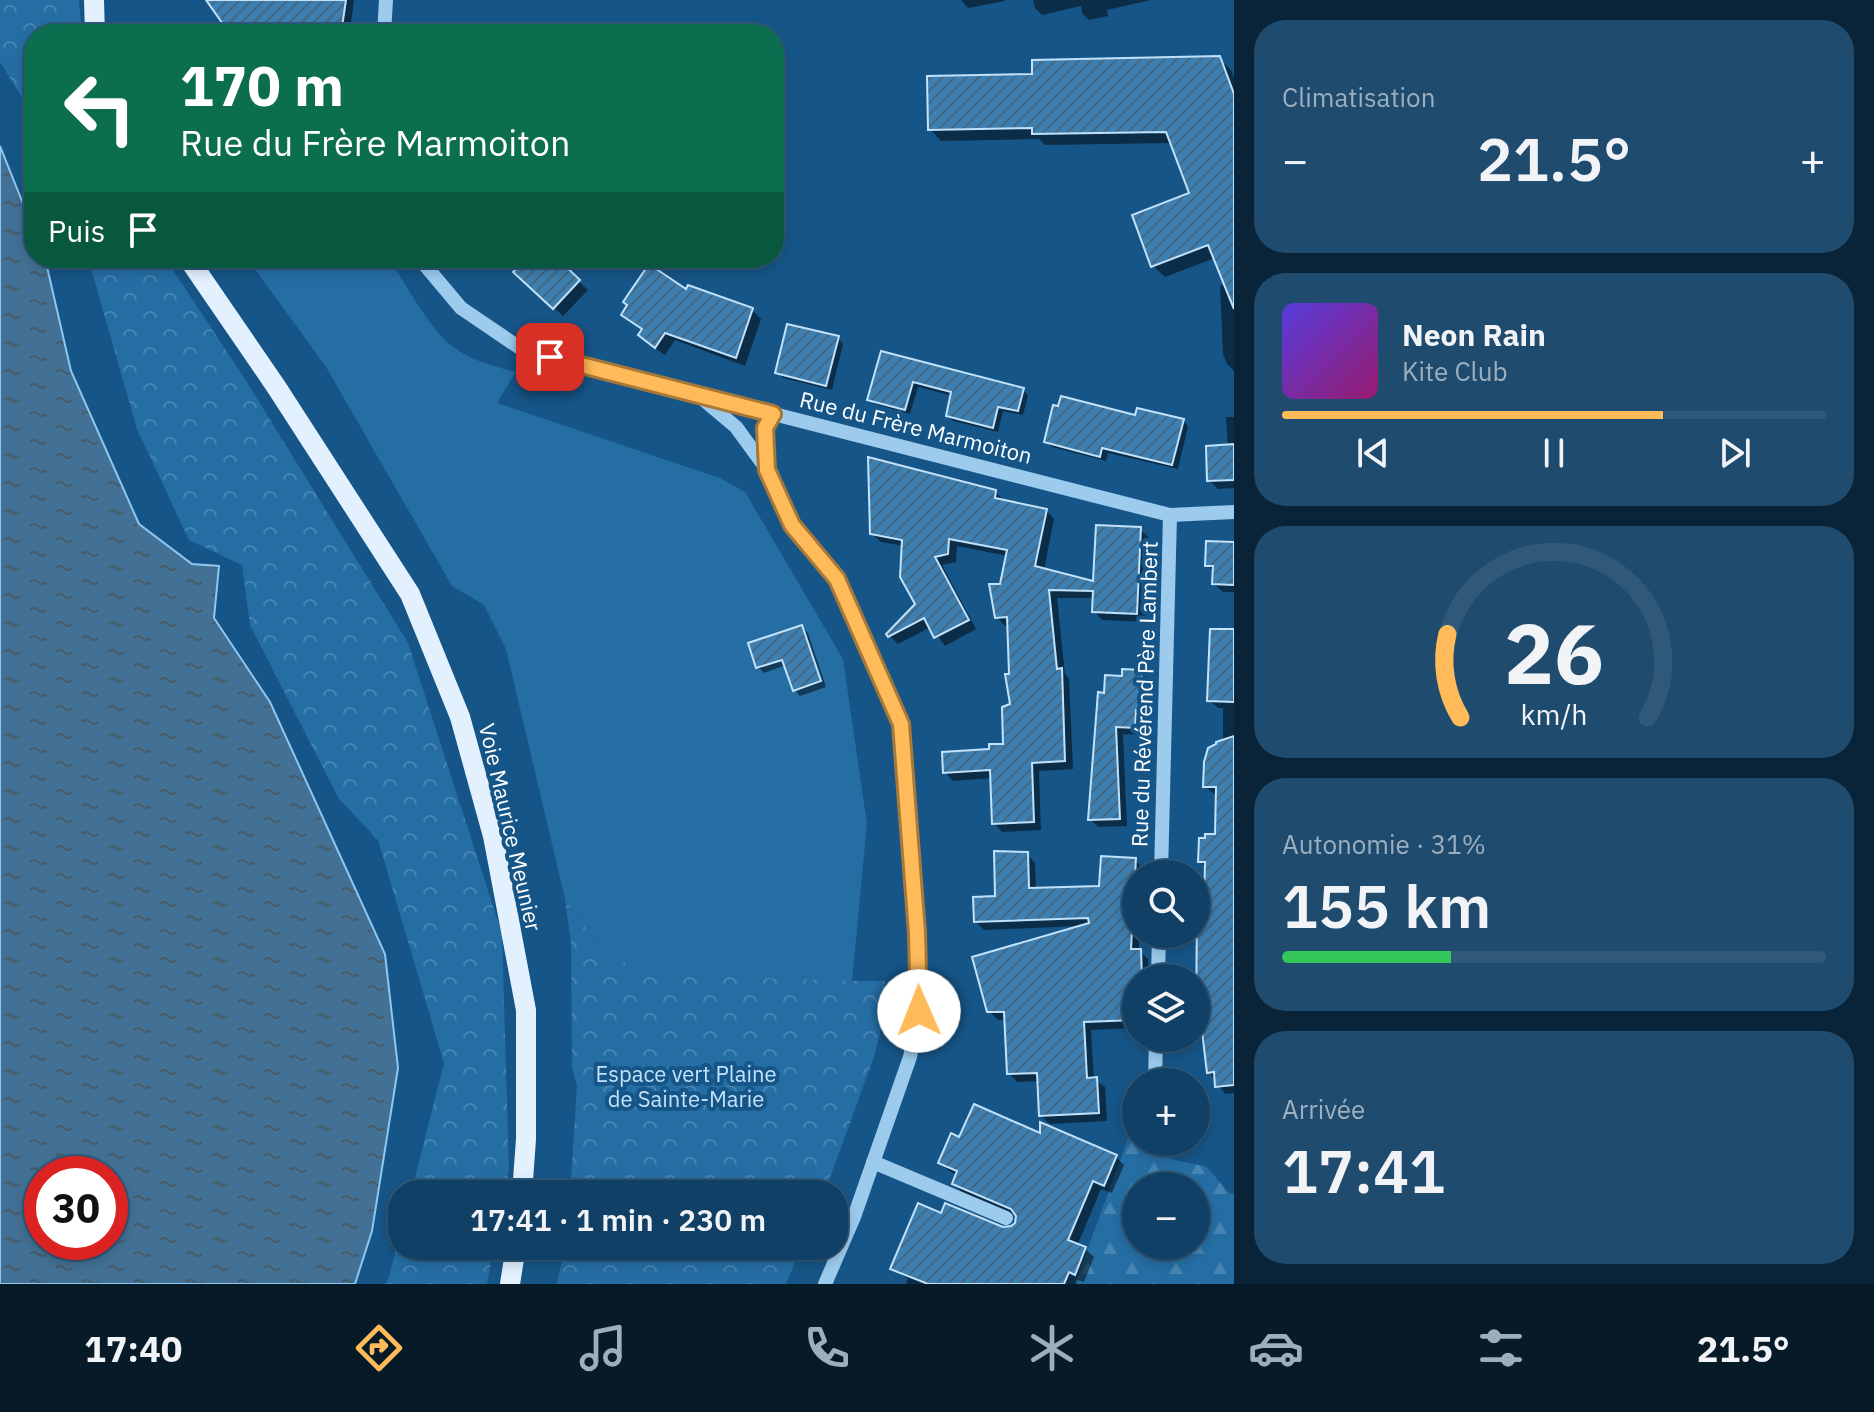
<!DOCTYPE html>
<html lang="fr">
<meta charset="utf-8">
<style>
:root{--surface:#104065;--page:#1e4b6e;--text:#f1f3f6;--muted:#9cafbf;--line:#305979;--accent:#ffba59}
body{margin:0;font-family:"IBM Plex Sans",sans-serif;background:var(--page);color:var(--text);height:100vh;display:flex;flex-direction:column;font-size:30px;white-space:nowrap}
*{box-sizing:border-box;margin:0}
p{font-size:26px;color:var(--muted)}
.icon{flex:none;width:44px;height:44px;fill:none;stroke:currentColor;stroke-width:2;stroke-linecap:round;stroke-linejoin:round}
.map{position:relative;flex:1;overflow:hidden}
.drawer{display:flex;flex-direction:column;gap:20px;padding:20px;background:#092338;width:640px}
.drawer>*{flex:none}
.banner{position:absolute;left:24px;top:24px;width:760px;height:244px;border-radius:32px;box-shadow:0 4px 12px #0003,0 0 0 2px var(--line);background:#0b6e4f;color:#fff;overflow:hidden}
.buttons{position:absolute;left:1122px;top:860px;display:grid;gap:16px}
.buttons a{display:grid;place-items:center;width:88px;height:88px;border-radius:50%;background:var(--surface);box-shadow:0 4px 12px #0003,0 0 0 2px var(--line);font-size:40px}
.speed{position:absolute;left:24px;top:1156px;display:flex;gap:16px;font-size:40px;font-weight:700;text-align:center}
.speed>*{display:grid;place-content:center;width:104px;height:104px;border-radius:50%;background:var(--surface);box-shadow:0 4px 12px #0003,0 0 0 2px var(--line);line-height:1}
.speed .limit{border:12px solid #d22;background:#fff;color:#111}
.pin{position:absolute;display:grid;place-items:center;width:68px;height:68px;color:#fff;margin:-34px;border-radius:16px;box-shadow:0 4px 12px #0006}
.me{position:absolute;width:88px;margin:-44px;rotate:359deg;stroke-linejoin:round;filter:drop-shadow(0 0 6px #0008)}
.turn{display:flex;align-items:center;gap:28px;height:168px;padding:0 24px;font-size:36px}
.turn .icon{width:104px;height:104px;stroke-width:2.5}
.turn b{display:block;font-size:56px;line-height:68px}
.then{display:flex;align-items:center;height:76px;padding:0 24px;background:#0003;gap:16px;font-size:30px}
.big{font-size:60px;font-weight:600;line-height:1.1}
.drawer .tile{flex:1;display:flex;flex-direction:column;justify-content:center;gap:12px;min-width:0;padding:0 28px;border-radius:32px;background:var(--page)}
.drawer .dial{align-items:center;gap:0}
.dial svg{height:208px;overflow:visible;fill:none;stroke:var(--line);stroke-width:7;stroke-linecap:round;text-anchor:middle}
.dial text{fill:var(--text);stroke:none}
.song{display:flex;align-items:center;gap:24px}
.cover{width:96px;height:96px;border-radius:12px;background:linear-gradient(135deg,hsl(250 70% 55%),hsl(320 70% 35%))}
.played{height:8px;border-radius:4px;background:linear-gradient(90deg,var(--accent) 70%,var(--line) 70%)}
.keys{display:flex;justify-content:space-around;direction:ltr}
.heat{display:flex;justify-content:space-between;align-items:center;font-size:44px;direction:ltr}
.charge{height:12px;border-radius:6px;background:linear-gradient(90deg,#34c759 31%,var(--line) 0)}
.trip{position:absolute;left:388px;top:1180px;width:460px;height:80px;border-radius:32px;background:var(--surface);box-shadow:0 4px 12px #0003,0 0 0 2px var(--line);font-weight:600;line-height:80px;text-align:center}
.menu{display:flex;height:128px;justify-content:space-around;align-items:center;background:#061a28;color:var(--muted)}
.menu .icon{width:56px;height:56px}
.menu .current{color:var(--accent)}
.menu b{font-size:36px;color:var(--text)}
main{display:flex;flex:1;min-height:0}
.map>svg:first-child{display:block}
</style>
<main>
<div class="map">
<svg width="1234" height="1284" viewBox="0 0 1234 1284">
<defs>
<pattern id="forest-firs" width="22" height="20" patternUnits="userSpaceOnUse" patternTransform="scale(2)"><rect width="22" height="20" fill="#256ea4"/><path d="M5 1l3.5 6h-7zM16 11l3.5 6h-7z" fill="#4684b2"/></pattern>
<pattern id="park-crowns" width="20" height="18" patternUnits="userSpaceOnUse" patternTransform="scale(2)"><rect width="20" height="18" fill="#256ea4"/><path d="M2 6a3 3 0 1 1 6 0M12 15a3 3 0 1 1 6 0" fill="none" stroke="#4684b2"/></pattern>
<pattern id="water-ripples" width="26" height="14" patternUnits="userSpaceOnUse" patternTransform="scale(2)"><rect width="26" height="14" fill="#427195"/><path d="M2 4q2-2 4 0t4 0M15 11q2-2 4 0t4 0" fill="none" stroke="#485b69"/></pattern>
<pattern id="building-hatch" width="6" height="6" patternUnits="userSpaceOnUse" patternTransform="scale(2)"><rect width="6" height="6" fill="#3e7fb1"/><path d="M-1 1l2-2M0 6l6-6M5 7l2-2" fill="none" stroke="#446884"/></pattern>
</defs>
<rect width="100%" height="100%" fill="#165587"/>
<!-- forest -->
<path fill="url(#forest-firs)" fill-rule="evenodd" d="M1128,1139L1145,1153L1207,1167L1229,1193L1234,1194V1284H1075ZM1136,1186H1196V1246H1136Z"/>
<!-- park -->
<path fill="url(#park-crowns)" d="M0,0H79L82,34H34V160L27,106L0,62Z
M88,258H165L243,376L408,643L502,934L509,1169L504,1194H411L444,1063L378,840L339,799L250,625L242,565L189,540L137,429Z
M565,899L602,950L852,981H885L880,1033L874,1057L824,1194H570L577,1086L572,1068L571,943Z
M402,1228V1246H494L487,1284H385L388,1280Z
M565,1246H802L786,1284H557Z"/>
<!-- garden -->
<path fill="#256ea4" d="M247,258H389C403,281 428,324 447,342C466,359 492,366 516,372L497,403L720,478L745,492L843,659L867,824L852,981L643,974L602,950L565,899L506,649L484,605L452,586L326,367Z"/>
<!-- water -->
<path fill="url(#water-ripples)" stroke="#8ec8f1" stroke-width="2" fill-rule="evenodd" d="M0,146L34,231V258H45L71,371L139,524L192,564L219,566L214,618L270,702L385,954L398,1068L372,1231L355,1284H0ZM42,1174H110V1242H42Z"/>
<!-- shadow -->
<path fill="#0007" d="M209,0H354L351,23H344L343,34H233Z
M961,0H1005V1L968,8Z
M1033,0H1151L1107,10L1108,16L1089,20L1082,13L1081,6L1042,15L1035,8Z
M1219,58L1231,70L1234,78V371L1227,364L1223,354L1220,286L1225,284L1215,258L1165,277L1153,266L1191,194L1172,143L1045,145L1039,139L941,141L930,129L1034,76Z
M459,258H492L478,270L473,265L467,266Z
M529,258H572L563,267L588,290L563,316L516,272Z
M686,291L752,310L761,319L745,366L675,340L665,355L649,344L640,335L643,331L623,314Z
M838,338L843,344L832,390L783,378L778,373Z
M882,353L1023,390L1028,395L1023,415L1003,411L998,432L953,421L948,416L953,396L918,387L910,414L875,404L869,399Z
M1137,417L1183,420L1188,426L1178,469L1108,453L1106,461L1052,447L1046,442Z
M1226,417H1234V488L1218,489L1209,480L1228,447Z
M995,492L1004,500L1046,510L1054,519L1044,570L1095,583L1140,529L1149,538L1145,622L1102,620L1094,611V598H1057L1065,674L1069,679L1073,769L1039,771L1041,830L1002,832L994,823L992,778L953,781L945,772L1005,746L1012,705L1009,626H1005L997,617L1008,556L957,546L956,562L942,565L976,629L945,646L931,627L898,644L888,634L917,604L904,546L881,542L872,534Z
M1234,544V592H1223L1214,584L1215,572L1207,565Z
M802,627L808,633L826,687L800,696L795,690L786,665L764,673L758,667Z
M1234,631V1093L1225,1094L1209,1072L1203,1039L1196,1031V997L1198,905L1205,906L1207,868L1200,861L1217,836V794H1214L1205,786L1223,743V708H1218L1209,700Z
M1141,672L1149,680L1147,716L1143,717L1142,735L1123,734L1127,826L1098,827L1090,819L1106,695Z
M1027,854L1035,863L1036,890L1101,888L1135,860L1143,869V874H1136V934H1139V951L1148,959L1149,978H1136V1028L1091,1030L1094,1079L1105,1087L1107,1121L1050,1124L1041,1116L1040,1081L1017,1082L1009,1073L1006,1020H998L989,1011L1078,926L984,930L976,922L997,898Z
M1042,1136L1116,1157L1124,1165L1112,1193L1101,1189L1077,1246L1085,1249L1094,1257L1084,1282L1077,1280L1076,1284H906L908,1279L893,1268L942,1215L1003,1229L1012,1228L1017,1223L1018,1216L963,1193L954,1184L958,1175L949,1171L940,1163L960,1139Z"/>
<!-- building -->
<path fill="url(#building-hatch)" stroke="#c1e2fa" stroke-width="2" d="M206,0H346L341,34H230Z
M1220,56L1234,94V309L1208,245L1151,267L1132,215L1189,193L1166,132L1032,134V128L928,130L927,76L1032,74V60Z
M526,258H557L580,280L553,309L513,272Z
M649,264L686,289L688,285L753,308L736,358L665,333L655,348L638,335L642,329L621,315L627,305L623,302Z
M787,324L839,336L826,386L775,373Z
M881,351L1024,388L1018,411L998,407L993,428L946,416L951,392L913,382L905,410L867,400Z
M1061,396L1135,415L1137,408L1184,419L1172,465L1102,448L1100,457L1044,442L1053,405L1058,406Z
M1234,444V480L1207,481L1206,446Z
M868,457L996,490L995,498L1047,509L1035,566L1093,581L1096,525L1141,527L1137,614L1092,612L1093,591L1049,590L1057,669L1062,668L1065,761L1032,763L1034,822L992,824L990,770L943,773L942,752L989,749V744H1003L1002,707L1010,704L1005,674H1009L1007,617L995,618L989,584H1000L1007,550L949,539L948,554L935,557L969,620L934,638L924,618L888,637L886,634L915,604L900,577L902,540L870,534Z
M1206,541L1234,542V585L1212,584L1213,566H1205Z
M802,625L821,681L793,691L782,660L756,668L748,643Z
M1210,629H1234V702L1207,701Z
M1122,669L1142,670L1140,709L1136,710L1135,728L1116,727L1120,819L1088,820L1098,692L1104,693L1105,675L1122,676Z
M1234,736V1085L1215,1087L1214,1072L1207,1073L1202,1031H1196L1197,903L1204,904L1205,862H1198L1199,838H1205V834H1215L1216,787H1203L1204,762L1208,748L1216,744V742Z
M994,851L1028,852L1029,888L1099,886L1101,856L1136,858L1131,949H1141L1142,978H1136V1020L1084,1022L1087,1078L1097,1077L1099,1113L1039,1116L1037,1073L1007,1074L1004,1012H987L972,957L1089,923L1088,918L974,922L973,897L995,896Z
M974,1104L1040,1133V1122L1117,1155L1104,1186L1093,1181L1068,1240L1086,1247L1075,1275L1069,1272L1064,1284H928L890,1269L918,1203L941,1213L945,1203L1003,1227L1011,1226L1015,1223L1016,1216L1011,1209L952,1184L957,1171L938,1163L951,1133L959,1137Z"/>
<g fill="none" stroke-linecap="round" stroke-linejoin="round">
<!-- minor -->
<path stroke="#9ccbee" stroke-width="14" d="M384,34L386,0
M419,258L461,308L523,350L1170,515L1234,512
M699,396L736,427L766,468
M773,414L765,428L767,470L792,525L837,579L901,724L917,933L919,1011L910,1057L854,1217L825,1284
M1161,874L1170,515
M1158,978L1159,934
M1155,1082L1156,1038
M873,1162L1006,1218"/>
<!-- major -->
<path stroke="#e3f1ff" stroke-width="20" d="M94,0L95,34
M188,258L277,388L410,594L460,717L493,836L526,1010V1139L522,1194
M510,1284L516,1246"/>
</g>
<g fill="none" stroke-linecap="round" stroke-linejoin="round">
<!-- route casing -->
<g stroke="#a6793a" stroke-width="20">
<path id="route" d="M550,357L773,414L765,428L767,470L792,525L837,579L901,724L917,933L919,1011"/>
</g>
<!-- route -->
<use href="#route" stroke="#ffba59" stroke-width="14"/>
</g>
<g text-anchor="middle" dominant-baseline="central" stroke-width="8" stroke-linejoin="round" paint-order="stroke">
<!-- street labels -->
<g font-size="22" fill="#fff" stroke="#165587">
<text transform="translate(916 427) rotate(14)">Rue du Frère Marmoiton</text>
<text transform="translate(1144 694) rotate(-88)">Rue du Révérend Père Lambert</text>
<text transform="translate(511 827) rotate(77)">Voie Maurice Meunier</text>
</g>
<!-- park labels -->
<g font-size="22" fill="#c1e2fa" stroke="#165587">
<text x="686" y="1073">Espace vert Plaine<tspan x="686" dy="25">de Sainte-Marie</tspan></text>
</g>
</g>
</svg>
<div class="buttons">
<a><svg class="icon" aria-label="search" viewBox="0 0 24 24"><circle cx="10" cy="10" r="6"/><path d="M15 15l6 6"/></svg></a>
<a><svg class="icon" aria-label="layers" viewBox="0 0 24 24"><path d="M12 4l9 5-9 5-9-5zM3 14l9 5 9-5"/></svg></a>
<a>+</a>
<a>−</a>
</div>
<div class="speed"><div class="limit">30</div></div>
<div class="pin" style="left:550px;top:357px;background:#d93025"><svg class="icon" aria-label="arrive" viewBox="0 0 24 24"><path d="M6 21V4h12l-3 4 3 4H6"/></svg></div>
<svg class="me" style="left:919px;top:1011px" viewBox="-20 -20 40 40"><circle r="19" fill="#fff"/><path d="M0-13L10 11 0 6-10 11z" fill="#ffba59"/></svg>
<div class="trip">17:41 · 1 min · 230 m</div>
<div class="banner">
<div class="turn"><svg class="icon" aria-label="left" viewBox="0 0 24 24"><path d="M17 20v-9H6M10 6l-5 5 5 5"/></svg><div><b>170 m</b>Rue du Frère Marmoiton</div></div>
<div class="then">Puis<svg class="icon" aria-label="arrive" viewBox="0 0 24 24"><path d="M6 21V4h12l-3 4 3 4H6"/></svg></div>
</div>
</div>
<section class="drawer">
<div class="tile"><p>Climatisation</p>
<div class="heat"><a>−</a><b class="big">21.5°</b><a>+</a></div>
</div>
<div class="tile">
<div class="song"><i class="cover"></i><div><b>Neon Rain</b><p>Kite Club</p></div></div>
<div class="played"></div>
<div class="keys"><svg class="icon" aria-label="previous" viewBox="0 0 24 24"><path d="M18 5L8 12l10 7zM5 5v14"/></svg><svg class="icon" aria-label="pause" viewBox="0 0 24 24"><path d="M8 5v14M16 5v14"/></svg><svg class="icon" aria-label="next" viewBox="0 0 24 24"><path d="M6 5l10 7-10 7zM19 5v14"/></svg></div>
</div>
<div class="tile dial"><svg viewBox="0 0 100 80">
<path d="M14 69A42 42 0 1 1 86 69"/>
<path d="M14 69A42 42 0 0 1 9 37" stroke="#ffba59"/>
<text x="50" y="56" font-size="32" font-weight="700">26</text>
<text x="50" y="72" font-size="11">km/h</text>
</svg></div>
<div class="tile"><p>Autonomie · 31%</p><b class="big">155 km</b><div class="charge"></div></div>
<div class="tile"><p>Arrivée</p><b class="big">17:41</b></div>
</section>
</main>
<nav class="menu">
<b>17:40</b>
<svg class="icon current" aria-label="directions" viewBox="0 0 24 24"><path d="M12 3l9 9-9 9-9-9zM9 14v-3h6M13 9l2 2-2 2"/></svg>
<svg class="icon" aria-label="music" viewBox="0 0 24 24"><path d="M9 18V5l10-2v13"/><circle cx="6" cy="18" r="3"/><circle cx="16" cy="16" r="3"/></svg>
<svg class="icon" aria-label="phone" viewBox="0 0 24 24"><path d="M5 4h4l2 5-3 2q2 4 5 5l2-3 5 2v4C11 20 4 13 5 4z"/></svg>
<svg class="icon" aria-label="climate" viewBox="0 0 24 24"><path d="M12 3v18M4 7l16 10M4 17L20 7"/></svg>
<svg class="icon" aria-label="car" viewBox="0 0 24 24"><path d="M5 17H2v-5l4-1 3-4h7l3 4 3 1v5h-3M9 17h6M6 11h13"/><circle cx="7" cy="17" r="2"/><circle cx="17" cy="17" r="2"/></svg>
<svg class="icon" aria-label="filters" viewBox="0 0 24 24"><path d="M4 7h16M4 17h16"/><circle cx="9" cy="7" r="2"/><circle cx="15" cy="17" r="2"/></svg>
<b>21.5°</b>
</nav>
